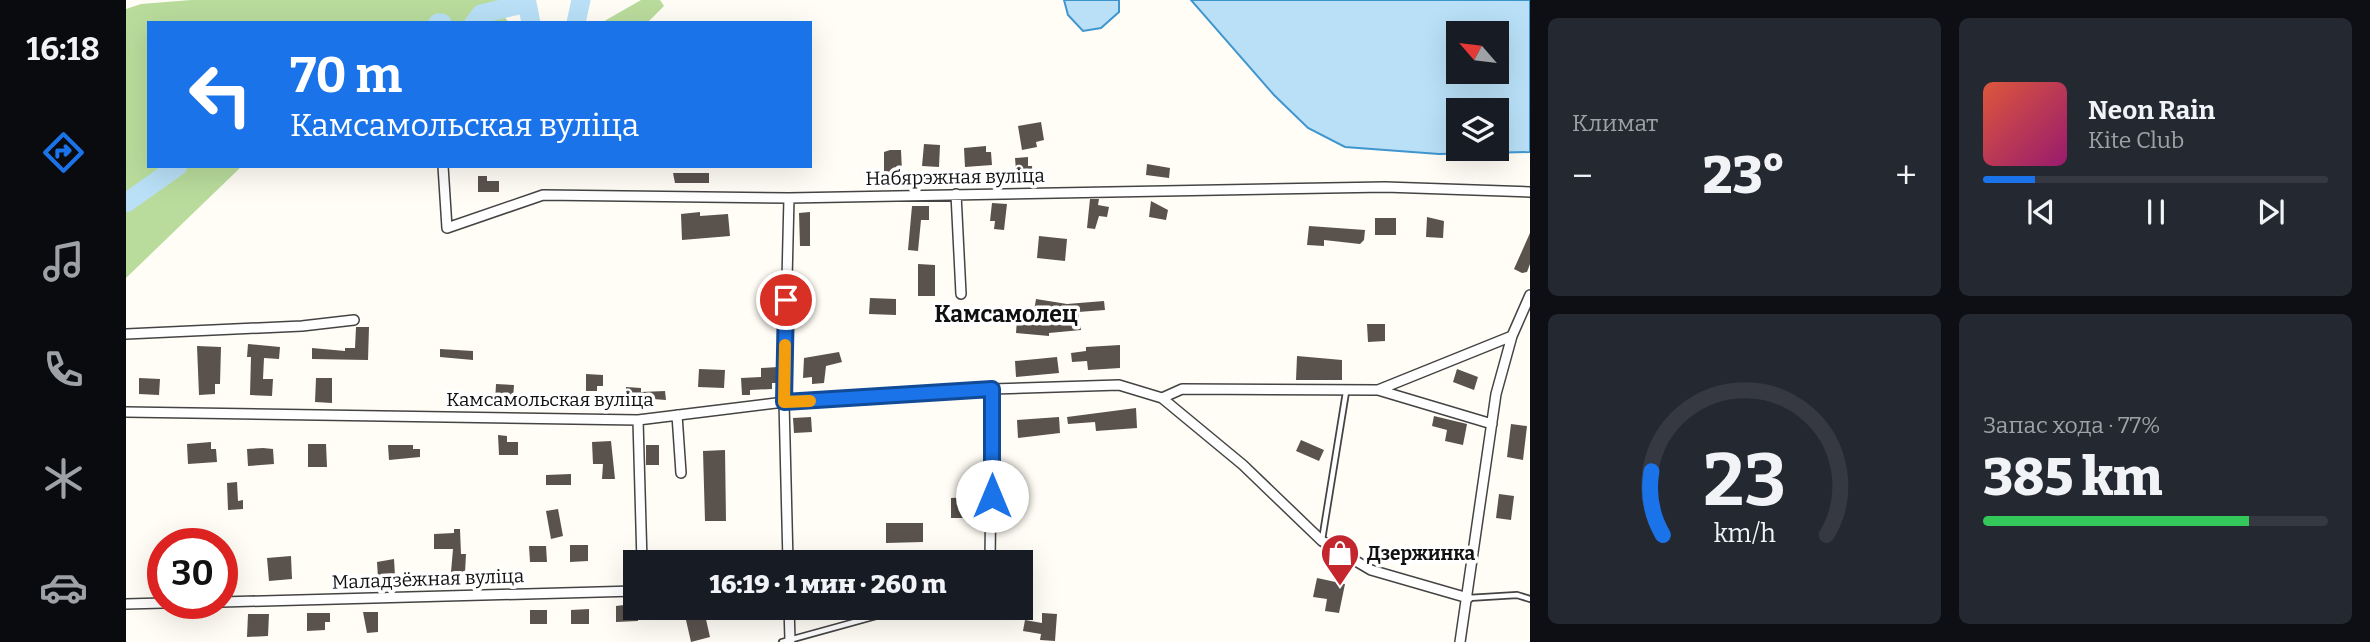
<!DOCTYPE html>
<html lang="ru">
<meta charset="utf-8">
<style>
:root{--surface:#171b24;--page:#242831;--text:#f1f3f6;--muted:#9ea1a6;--line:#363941;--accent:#1a73e8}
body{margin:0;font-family:Bitter,serif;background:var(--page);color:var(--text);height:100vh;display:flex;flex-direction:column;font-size:26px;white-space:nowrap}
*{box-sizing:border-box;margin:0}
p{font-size:23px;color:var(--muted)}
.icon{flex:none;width:38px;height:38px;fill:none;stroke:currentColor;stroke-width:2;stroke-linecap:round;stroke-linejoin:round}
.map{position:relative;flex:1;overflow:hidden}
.panel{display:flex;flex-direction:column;gap:18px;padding:18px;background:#0d0f14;width:840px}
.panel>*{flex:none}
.banner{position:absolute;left:21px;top:21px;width:665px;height:147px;border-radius:0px;box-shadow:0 7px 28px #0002;background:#1a73e8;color:#fff;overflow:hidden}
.needle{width:46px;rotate:298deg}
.tools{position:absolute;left:1320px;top:21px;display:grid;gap:14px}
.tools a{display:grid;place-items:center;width:63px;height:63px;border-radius:0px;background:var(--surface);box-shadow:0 7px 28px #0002;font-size:35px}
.speed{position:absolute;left:21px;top:528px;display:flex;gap:14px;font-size:35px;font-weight:700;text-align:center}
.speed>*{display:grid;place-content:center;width:91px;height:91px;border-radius:50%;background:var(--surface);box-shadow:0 7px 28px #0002;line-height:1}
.speed .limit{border:10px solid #d22;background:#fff;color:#111}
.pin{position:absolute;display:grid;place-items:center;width:60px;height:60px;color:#fff;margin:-30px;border:4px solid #fff;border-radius:50%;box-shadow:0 2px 7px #0007}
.me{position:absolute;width:77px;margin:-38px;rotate:0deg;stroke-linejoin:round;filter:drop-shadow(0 0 5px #0008)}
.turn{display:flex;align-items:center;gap:24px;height:147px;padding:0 28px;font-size:32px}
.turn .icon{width:91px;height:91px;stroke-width:2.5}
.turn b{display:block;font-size:49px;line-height:60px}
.big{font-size:52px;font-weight:800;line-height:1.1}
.panel .tile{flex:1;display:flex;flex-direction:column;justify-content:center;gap:10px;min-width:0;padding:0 24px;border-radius:10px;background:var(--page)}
.panel .dial{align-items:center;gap:0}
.dial svg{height:182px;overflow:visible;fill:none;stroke:var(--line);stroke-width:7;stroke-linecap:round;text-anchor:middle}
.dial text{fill:var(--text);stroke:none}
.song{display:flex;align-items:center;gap:21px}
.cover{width:84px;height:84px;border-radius:10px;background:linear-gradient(135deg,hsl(10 70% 55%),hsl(320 70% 35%))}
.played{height:7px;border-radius:4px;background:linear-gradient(90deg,var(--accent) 15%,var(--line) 15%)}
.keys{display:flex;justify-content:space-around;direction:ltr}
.heat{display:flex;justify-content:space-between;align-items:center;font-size:38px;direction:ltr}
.charge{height:10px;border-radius:5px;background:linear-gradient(90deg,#34c759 77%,var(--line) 0)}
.panel .tiles{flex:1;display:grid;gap:18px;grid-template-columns:repeat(2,1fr)}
.trip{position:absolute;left:497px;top:550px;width:410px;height:70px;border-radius:0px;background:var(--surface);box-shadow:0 7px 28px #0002;font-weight:800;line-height:70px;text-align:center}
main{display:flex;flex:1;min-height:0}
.dock{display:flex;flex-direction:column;width:126px;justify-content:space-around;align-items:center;background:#090b0e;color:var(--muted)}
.dock .icon{width:49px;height:49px}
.dock .active{color:var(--accent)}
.dock b{font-size:32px;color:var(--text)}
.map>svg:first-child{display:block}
</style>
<main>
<nav class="dock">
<b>16:18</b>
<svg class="icon active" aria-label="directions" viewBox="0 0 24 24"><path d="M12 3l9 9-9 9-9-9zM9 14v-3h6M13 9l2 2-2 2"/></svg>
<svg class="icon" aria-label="music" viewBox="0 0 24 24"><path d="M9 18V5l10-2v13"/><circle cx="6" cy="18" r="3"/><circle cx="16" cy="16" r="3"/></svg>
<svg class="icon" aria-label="phone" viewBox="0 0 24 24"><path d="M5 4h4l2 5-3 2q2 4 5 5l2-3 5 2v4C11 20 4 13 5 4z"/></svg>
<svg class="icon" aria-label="climate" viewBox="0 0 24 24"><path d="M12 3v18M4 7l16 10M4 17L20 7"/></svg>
<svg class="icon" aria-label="car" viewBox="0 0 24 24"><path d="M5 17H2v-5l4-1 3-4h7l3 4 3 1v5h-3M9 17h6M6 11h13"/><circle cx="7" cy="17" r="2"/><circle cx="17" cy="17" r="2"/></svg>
</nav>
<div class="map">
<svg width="1404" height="642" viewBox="0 0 1404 642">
<rect width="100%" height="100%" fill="#fffdf5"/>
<!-- forest -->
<path fill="#b9dc9c" d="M65,0H382L375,12L383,23H23V166H116L0,278V9L15,4Z
M515,0H534L538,6L521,23H475Z"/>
<!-- water -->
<path fill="#b9e0f7" stroke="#3f96cf" stroke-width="2" fill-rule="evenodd" d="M938,0H993V12L975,28L957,31L942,15Z
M1065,0H1404V152L1313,154L1219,147L1182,128L1148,95ZM1332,33H1370V72H1332ZM1332,110H1370V149H1332Z"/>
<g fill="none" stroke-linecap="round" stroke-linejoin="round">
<!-- river -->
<path stroke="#b9e0f7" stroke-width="19" d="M312,23H316
M348,23L355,14L401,3L405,23
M450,23L455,0
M0,203L52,166"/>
</g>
<!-- building -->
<path fill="#5a524d" d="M915,122L918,140L910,142L911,147L896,150L892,126Z
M798,144L814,145L813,167L796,166Z
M860,146V152H865L866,165L839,167L838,148Z
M764,150H775L776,172H758V152Z
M902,157V166H906L907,182H895V170H890L889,158Z
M1021,164L1044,168L1043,178L1020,175Z
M547,173H583V183H549Z
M352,176H361V181H373V192H352Z
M964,199H973L972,205L983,207L981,217L973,216L969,229L961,228Z
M1025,201L1042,210L1040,220L1023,217Z
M866,203L881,204L878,230L868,229L869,221H864Z
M786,206H803V220H795L792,251L782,250Z
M574,212V216L602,214L604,236L556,240L555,214Z
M684,212V246H674L673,213Z
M1301,217L1318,221L1317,238L1300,237Z
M1249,218H1270V235H1249Z
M1183,226L1239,230L1238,240L1234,244L1198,240V246L1181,245Z
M1404,233V264L1401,272L1396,273L1388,269Z
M913,236L941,239L939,261L911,258Z
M792,264L809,265V296H792Z
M744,298L770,299V315L743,314Z
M910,299L941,304L978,301L979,310L952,312L955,330L923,333V336L890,333L891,319L907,317Z
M1241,324H1259V341L1242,342Z
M230,327H243L242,360L186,359V348L219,351V348H229Z
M122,344L154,347L153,359L138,358L137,379H147L146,396L124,395L125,357H121Z
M994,345V368L962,370L961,361L946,362L945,353L960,351V347Z
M71,346L95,347L94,384H89V394L73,395Z
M314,349L347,351V360L314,357Z
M713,352L716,362L700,366L698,383L686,384V377L677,378L678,358Z
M1171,356L1216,360V380H1170Z
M931,357L933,373L890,377L889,361Z
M652,367L651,383H646V389L624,390V395H616L615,378L635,377V368Z
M573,369L599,370L598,388L572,387Z
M1331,369L1352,377L1348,390L1327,382Z
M460,374L477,375V386H471V391H460Z
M13,378L34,379L33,395L13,394Z
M190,378H206V403L189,402Z
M370,384L388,385L387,400L369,403Z
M500,387L515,388V392L539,391L540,400L500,397Z
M1010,408L1011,428L970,431L969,422L942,424L941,417Z
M1308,416L1341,424L1337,445L1319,441L1321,430L1306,426Z
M685,417L686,432L668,433L667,418Z
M933,417L934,433L892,438L891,420Z
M1385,424L1401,426L1397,460L1381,457Z
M372,435L381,436V442H392V455H373Z
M1175,440L1198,450L1193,461L1170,451Z
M485,441L489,479H476L477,464H467L466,442Z
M85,442V449H90L91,462L62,464L61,444Z
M182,444H200L201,467H182Z
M262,445H287V449H294V457L263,460Z
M520,445H533V465H520Z
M137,448L147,449L148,464L122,466L121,449Z
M599,450L600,521H579L577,451Z
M445,474V485H420V475Z
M111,482L112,501L117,500V509L102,510L101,483Z
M1373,494L1388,496L1385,520L1370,518Z
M848,497L849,518H825V498Z
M432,509L437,536L425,539L420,511Z
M760,523H797V542L760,543Z
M328,529H334L335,554H340L339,573L325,572L327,549H308V534L328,533Z
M444,545H462V561L444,562Z
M403,546H420L421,562H404Z
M165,556L166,579L143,581L141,558Z
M268,559L269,576L252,578L251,562Z
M1191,578L1219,584L1213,613L1199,611L1201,599L1187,597Z
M498,605L499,609L511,608L512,621L490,622V606Z
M463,609V624H445V610Z
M404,610H421V624H404Z
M237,612H252V632L241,633Z
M181,613H204V622H199V630L181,631Z
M916,613L931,614L929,641L914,640L915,634L897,631L899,620L916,623Z
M122,614H143L142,636L121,637Z
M579,615L584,637L565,642L560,620Z"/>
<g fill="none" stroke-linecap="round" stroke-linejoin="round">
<!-- service casing -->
<g stroke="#444" stroke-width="8">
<path id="service" d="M1196,540L1220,392
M1342,598L1391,595L1404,599
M656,642L783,607"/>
</g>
<!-- minor casing -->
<g stroke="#444" stroke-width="12">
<path id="minor" d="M317,166L321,228L417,195L663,198L1259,187L1404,192
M830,194L835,294
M0,334L176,326L228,320
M1252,390L1366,424
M1036,398L1117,465L1196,541L1245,570L1342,598
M0,412L512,420L658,402L866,389L993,385L1036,398L1056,389L1252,390L1386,336L1404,295
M551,415L555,473
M512,420L516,562
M662,562L658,402L663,198
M864,562L866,389
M96,602L509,591
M0,604L37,603
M663,607L664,640
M1334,642L1370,394L1386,336"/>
</g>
<!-- service -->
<use href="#service" stroke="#fff" stroke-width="4.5"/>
<!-- minor -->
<use href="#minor" stroke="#fff" stroke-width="9"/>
</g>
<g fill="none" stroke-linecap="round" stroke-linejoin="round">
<!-- route casing -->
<g stroke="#114b97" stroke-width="18">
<path id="route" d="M660,300L658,402L866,389V496"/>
</g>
<!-- route -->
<use href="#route" stroke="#1a73e8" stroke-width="12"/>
<!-- slow -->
<path stroke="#f59e0b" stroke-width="12" d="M659,345L658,402L684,401"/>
</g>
<!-- icons -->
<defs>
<g id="shop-pin" transform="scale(2.0125)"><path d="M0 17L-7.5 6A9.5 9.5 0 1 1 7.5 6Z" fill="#c4262e" stroke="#fff"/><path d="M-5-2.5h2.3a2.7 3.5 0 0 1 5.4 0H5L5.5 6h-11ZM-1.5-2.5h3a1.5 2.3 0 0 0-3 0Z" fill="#fff"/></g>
</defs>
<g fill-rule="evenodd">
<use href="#shop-pin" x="1214" y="553"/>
</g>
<g text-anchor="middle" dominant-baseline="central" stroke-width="7" stroke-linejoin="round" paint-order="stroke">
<!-- street labels -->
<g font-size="19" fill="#111" stroke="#fff">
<text transform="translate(829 177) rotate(-1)">Набярэжная вуліца</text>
<text x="424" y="399">Камсамольская вуліца</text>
<text transform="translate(302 579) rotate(-2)">Маладзёжная вуліца</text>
</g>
<!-- poi labels -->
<g font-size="19" font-weight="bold" fill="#111" stroke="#fff" text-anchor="start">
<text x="1241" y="553">Дзержинка</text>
</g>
<!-- quarter labels -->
<g font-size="23" font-weight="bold" fill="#111" stroke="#fff">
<text x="880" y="314">Камсамолец</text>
</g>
</g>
</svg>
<div class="tools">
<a><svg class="needle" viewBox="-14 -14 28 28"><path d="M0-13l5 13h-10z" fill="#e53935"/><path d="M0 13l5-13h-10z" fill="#9ea1a6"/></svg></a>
<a><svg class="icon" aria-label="layers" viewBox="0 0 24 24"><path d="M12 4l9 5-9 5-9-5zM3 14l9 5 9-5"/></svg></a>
</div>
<div class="speed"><div class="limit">30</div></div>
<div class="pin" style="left:660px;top:300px;background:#d93025"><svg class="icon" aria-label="arrive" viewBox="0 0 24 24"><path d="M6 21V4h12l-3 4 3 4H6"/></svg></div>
<svg class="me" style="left:866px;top:496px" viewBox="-20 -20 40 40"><circle r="19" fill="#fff"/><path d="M0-13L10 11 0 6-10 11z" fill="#1a73e8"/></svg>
<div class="trip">16:19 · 1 мин · 260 m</div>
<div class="banner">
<div class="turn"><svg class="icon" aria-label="left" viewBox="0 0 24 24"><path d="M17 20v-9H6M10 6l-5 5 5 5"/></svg><div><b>70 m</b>Камсамольская вуліца</div></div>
</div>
</div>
<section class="panel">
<div class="tiles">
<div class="tile"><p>Климат</p>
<div class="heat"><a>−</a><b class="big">23°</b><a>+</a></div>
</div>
<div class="tile">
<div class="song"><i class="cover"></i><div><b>Neon Rain</b><p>Kite Club</p></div></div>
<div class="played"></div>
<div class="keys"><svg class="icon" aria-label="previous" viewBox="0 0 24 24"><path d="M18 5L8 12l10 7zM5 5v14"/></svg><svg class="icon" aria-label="pause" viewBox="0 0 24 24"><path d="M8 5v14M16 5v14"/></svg><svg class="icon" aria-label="next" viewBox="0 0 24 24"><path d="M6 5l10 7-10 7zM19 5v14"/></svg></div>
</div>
<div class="tile dial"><svg viewBox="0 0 100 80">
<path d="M14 69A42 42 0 1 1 86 69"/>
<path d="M14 69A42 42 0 0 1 9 41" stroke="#1a73e8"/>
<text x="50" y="56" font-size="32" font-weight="700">23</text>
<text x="50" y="72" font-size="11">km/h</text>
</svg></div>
<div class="tile"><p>Запас хода · 77%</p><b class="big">385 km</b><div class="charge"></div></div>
</div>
</section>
</main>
